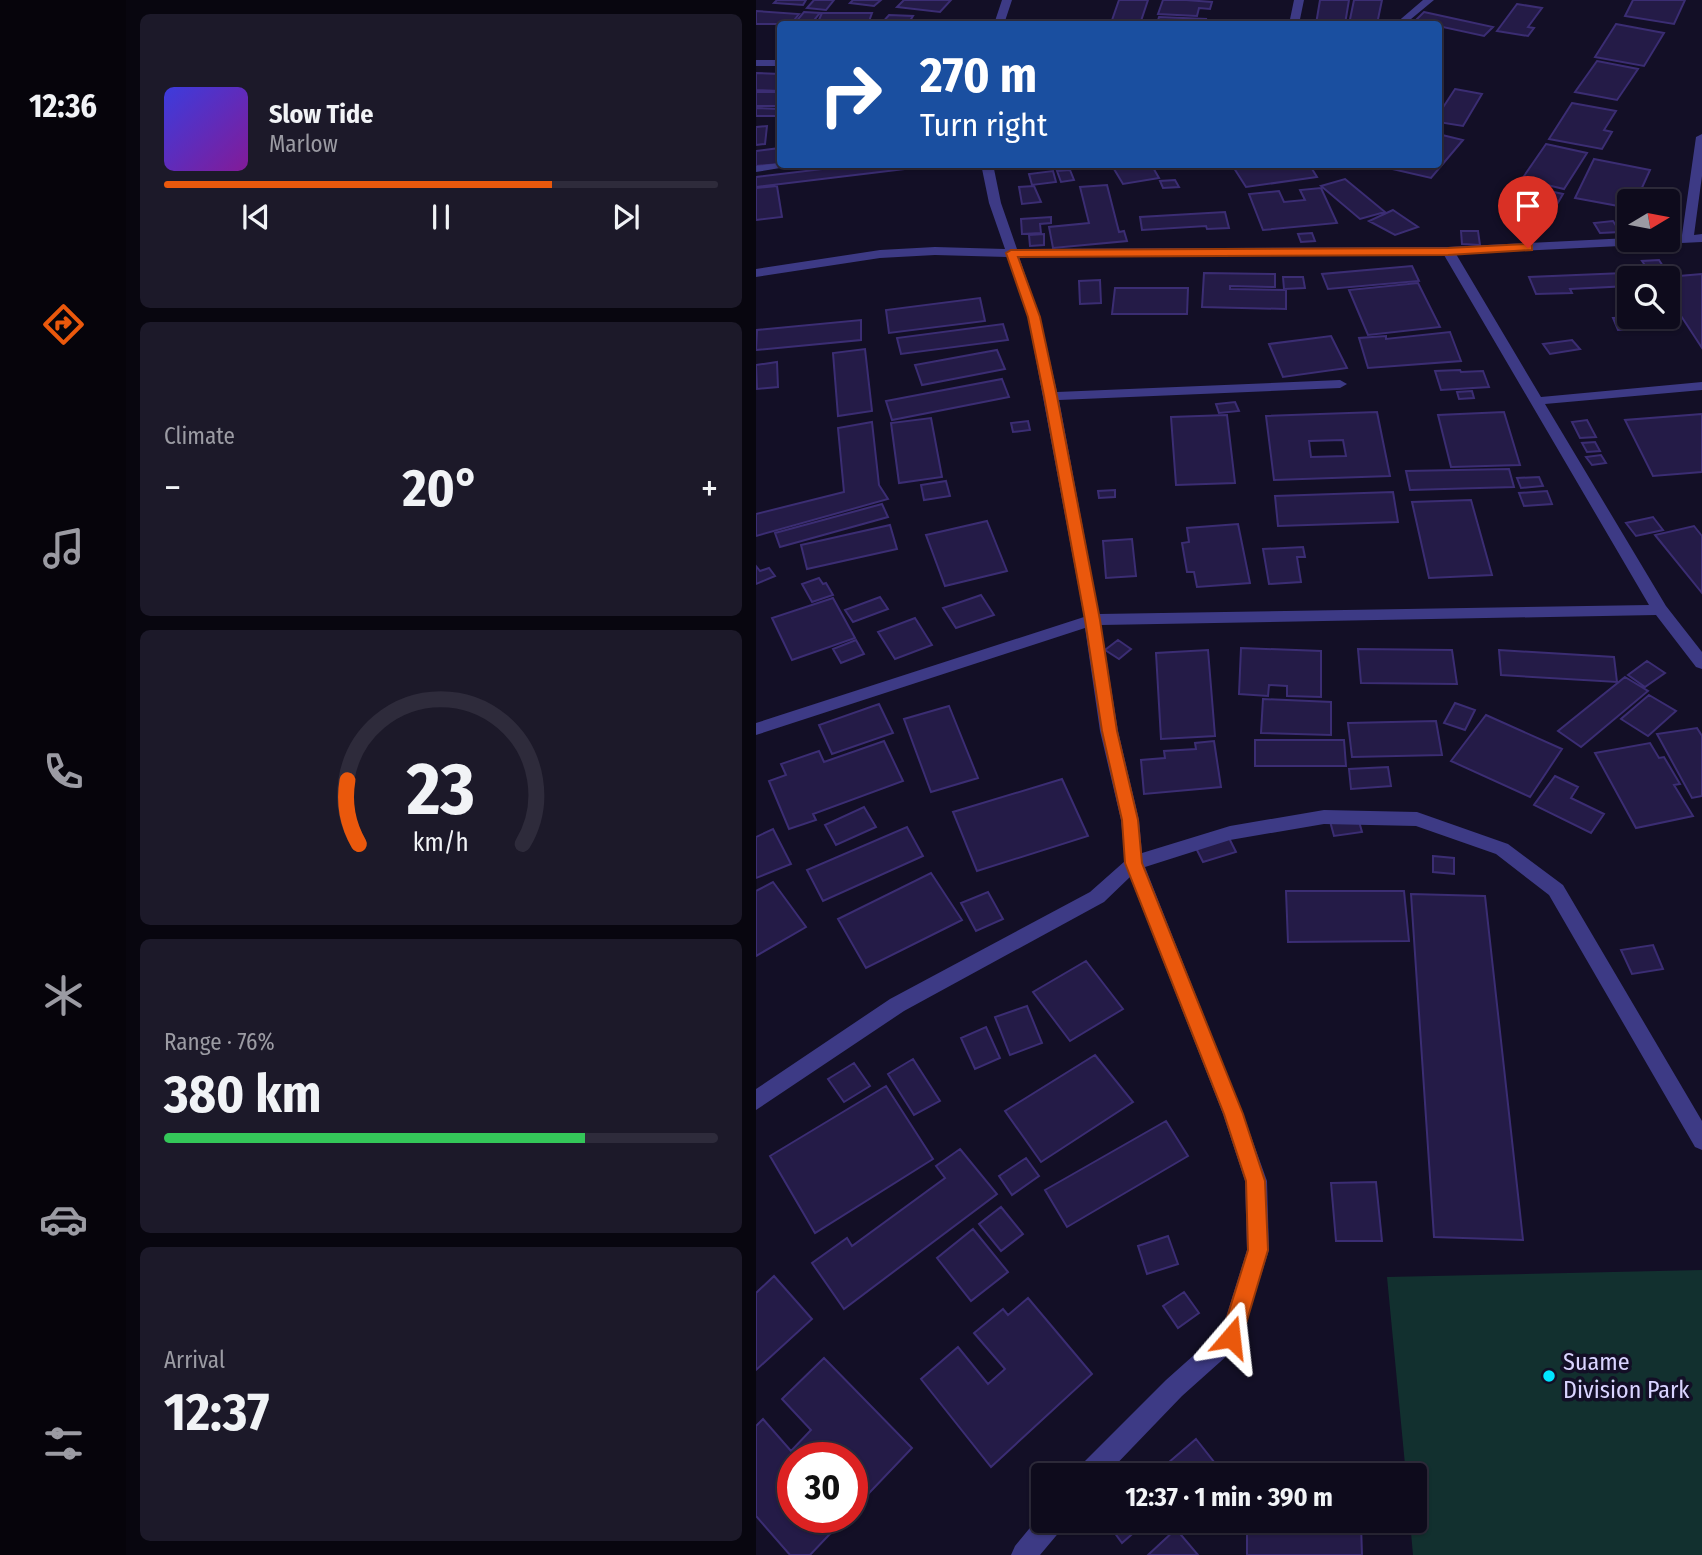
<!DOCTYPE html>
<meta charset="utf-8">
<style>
:root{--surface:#0e0b1c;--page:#1c1929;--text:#f1f3f6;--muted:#9b9ba3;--line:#2e2b3b;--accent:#ea580c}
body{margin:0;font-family:"Fira Sans Condensed",sans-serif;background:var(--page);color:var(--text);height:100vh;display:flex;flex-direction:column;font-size:26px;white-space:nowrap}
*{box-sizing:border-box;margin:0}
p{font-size:23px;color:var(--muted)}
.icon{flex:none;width:38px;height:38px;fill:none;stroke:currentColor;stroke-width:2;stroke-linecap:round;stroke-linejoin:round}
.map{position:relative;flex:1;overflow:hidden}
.drawer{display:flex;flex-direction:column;gap:14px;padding:14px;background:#08060f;width:630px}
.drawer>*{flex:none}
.top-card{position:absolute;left:21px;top:21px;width:665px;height:147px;border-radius:7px;box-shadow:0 2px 5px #0004,0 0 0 2px var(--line);background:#1a4fa0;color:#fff;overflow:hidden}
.needle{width:46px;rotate:80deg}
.fabs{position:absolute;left:861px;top:189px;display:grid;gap:14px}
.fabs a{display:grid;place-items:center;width:63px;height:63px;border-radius:7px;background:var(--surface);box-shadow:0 2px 5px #0004,0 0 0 2px var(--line);font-size:35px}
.speed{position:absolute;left:21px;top:1442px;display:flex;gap:14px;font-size:35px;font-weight:700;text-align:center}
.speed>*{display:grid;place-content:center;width:91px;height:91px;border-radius:50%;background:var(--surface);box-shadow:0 2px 5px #0004,0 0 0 2px var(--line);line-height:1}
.speed .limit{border:10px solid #d22;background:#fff;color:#111}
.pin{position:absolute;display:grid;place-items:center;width:60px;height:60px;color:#fff;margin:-72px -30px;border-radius:50% 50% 50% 0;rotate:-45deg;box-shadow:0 0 7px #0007}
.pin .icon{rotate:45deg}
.me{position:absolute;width:77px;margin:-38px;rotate:17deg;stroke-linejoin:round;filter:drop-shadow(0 0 5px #0008)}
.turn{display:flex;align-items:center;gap:24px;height:147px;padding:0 28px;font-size:32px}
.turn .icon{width:91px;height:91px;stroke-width:2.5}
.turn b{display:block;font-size:49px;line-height:60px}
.big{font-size:52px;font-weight:700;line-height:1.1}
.drawer .tile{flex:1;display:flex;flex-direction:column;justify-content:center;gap:10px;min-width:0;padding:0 24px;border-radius:10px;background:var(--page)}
.drawer .dial{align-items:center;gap:0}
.dial svg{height:182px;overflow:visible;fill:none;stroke:var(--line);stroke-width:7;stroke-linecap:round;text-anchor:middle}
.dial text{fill:var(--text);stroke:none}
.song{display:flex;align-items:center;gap:21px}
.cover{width:84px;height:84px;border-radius:10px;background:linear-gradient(135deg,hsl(240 70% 55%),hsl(290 70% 35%))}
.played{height:7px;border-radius:4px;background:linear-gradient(90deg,var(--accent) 70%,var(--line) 70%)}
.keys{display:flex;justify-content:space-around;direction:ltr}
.heat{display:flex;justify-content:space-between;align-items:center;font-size:38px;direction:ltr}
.charge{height:10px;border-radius:5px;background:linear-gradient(90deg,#34c759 76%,var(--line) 0)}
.trip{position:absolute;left:275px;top:1463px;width:396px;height:70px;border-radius:7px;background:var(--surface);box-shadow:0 2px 5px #0004,0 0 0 2px var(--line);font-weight:700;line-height:70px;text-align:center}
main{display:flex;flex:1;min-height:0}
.tabs{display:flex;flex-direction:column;width:126px;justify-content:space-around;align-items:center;background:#06040b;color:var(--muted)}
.tabs .icon{width:49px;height:49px}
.tabs .selected{color:var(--accent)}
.tabs b{font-size:32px;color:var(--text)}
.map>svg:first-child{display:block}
</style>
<main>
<nav class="tabs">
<b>12:36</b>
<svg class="icon selected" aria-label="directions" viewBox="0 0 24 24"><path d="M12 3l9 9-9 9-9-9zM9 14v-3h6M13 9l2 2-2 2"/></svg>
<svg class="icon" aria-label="music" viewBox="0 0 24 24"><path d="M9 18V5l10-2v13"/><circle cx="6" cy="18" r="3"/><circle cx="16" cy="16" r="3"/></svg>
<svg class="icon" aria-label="phone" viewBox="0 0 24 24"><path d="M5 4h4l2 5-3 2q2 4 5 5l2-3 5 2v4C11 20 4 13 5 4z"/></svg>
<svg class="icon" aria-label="climate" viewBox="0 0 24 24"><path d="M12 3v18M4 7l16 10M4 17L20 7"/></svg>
<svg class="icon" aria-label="car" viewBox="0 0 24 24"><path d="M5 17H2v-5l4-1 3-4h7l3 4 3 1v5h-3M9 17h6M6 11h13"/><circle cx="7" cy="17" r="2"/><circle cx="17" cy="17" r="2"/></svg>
<svg class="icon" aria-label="filters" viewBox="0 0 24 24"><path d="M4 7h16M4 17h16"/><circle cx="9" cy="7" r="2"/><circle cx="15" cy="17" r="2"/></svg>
</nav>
<section class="drawer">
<div class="tile">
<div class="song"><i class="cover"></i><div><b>Slow Tide</b><p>Marlow</p></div></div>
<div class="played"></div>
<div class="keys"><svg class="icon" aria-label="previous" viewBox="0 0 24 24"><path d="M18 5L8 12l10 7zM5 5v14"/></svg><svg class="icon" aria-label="pause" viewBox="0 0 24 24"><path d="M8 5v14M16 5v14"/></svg><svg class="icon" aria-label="next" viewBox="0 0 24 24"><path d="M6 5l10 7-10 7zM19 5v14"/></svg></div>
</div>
<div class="tile"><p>Climate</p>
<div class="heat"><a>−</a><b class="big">20°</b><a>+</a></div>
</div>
<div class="tile dial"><svg viewBox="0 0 100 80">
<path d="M14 69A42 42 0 1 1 86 69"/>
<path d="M14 69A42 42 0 0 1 9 41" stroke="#ea580c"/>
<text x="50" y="56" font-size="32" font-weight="700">23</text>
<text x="50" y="72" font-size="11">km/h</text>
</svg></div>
<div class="tile"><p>Range · 76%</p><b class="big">380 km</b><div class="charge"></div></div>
<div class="tile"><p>Arrival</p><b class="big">12:37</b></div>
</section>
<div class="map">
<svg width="946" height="1555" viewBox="0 0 946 1555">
<rect width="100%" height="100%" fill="#130f26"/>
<!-- green -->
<path fill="#12302f" d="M946,1270V1555H657L654,1521H658V1475H650L631,1277Z"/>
<!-- building -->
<path fill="#241b47" stroke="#3b2d73" stroke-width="2" fill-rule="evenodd" d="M21,0H50L47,5L18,3Z
M58,0H78L70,10L51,8Z
M97,0H125L118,6L94,3Z
M148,0H195L184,12L141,7Z
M363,0H392L384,24L355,23Z
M407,0H430L456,2L454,9L443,8L441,16L402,14Z
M564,0H593L589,24H560Z
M598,0H626L621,24H593Z
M877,0H929L918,24L869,16Z
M761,4L786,8L772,27L778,28L772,36L741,31Z
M0,11L43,14L35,24H0Z
M48,12L64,13L55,24H38Z
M668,12L737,27L728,36L659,21Z
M66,13H116L112,24H61Z
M133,15L157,16L152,24H125Z
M403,17L450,19L449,24H401Z
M860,24L908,33L888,66L839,57Z
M841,61L882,69L861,100L819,92Z
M0,73L24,74V91L0,90Z
M699,89L726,94L707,126L682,122V115Z
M0,92H24V106H0Z
M816,103L860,111L848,130L856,132L846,149L793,139Z
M0,108L24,109V116H0Z
M11,126L9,144L0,145V127Z
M682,134L707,140L675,178L619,165L682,164Z
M790,144L831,153L808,189L766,179Z
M24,148V164L0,166V151Z
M838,159L894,170L880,201H873V208L819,198Z
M108,164L182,165L0,187V177Z
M374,164H395L403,178L367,184L358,169Z
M553,164L561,177L490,187L476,165Z
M314,170L318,180L305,182L301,171Z
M297,171L300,182L276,185L273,174Z
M589,179L629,212L604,219L565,186Z
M419,180L423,187L407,188L404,181Z
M351,185L363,232L368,231L371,241L297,248L293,227L333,223L324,187Z
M766,185L807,194L789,225L747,216Z
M21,186L26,217L0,220V188Z
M278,186L285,202L266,204L263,187Z
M565,188L581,223L507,230L493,194L523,191L528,202L549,200L544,190Z
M637,210L662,227L639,235L613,221Z
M469,212L473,228L451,229L450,226L386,230L384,217Z
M295,217V223L284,224L285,233L266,234L265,219Z
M857,221L864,232L844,233L838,223Z
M705,231H722L724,245L706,244Z
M556,233L559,241L545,242L542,234Z
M288,234V245L274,246L273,235Z
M903,260L912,274L896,275L886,261Z
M656,266L663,281L572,289L566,274Z
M448,273L519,274V287L474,286V289L530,290V309L446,307Z
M868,273L873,286L814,289L816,293L780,294L773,277Z
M946,274V348L912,296V278H899Z
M527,277H547L549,288L528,289Z
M344,280L345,303L324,304L323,281Z
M662,283L684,327L612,335L593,290Z
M359,288H432L431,314H356Z
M224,298L229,321L133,333L130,310Z
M894,317L899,328L862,330L857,318Z
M105,320V340L0,350L1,330Z
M247,324L252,340L145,354L141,338Z
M694,332L705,361L612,368L603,338L630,336V339Z
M575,336L591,368L527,377L513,344Z
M816,340L824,349L794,354L787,344Z
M109,349L116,411L82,416L77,353Z
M241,350L249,369L166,385L159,365Z
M21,362L22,387L1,389L0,365Z
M704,370L705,372L727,371L733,387L685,390L679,371Z
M246,379L253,397L136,420L130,401Z
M716,391L718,398L703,399L701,392Z
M479,402L483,411L463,413L460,404Z
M621,412L634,476L518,480L510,416ZM587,440L590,456L555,457L553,441Z
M748,412L764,465L695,467L682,415Z
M946,414V472L897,476L869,420Z
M471,415L479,483L420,485L415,417Z
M175,418L186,477L143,483L135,423Z
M831,420L840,437L824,438L816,422Z
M272,421L274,430L257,432L255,423Z
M116,422L123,485L132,499L0,536V514L88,492L82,428Z
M839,442L844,451L831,452L826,443Z
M845,455L850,463L836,465L830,457Z
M753,469L758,487L654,490L650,471Z
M783,477L787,486L765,488L761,478Z
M190,481L194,496L168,500L165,485Z
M359,490V497L343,498L342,491Z
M791,491L796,504L768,506L763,493Z
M637,492L642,522L522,526L519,496Z
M715,500L736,575L673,578L656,502Z
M126,504L132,517L24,547L19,533Z
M897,517L907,530L880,536L870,523Z
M231,521L251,571L189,586L170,535Z
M482,524L494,583L441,587L438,572H431L426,543L433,542L431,528Z
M134,525L141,549L51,569L45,545Z
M938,526L946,536V593L899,535Z
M376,539L380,576L350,578L347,541Z
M547,547L549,557H541L545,582L513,584L507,549Z
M0,566L4,571L13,568L19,576L0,584Z
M63,578L67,584L70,583L77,595L56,602L46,584Z
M225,595L238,615L200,628L187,608Z
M124,597L132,609L97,622L89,610Z
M77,598L99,638L36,660L16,618Z
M159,618L176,645L139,659L122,632Z
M100,640L108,654L85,663L77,649Z
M362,640L375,649L363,659L349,650Z
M485,648L565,651V697L531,696V686L513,685L512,696L483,694Z
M602,649L696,650L701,684L605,683Z
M452,650L459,736L405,739L400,653Z
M743,650L858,657L861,682L745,675Z
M891,661L909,673L889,687L872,675Z
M869,677L892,691L825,747L802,731Z
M893,695L920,711L892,736L865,719Z
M507,699L575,702V735L505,733Z
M699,703L719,710L709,730L688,723Z
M123,704L137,733L76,754L63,725Z
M193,706L222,778L175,792L148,719Z
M730,715L806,749L774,797L695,761Z
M680,721L686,755L596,757L592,723Z
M941,728L946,736V796L936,798L901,734Z
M499,740H588L590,766H499Z
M128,741L147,781L57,814L60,820L33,829L13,781L30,775L25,764L63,751L68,762Z
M458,741L465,787L388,794L385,760L409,758L408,751L440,749L439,743Z
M894,743L903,758L908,757L924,784L918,785L937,816L880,828L839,753Z
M632,767L635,786L595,789L593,769Z
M799,776L822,787L815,798L848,814L835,833L778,805Z
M306,779L332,836L221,871L197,812Z
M108,807L120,827L80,845L69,825Z
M602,818L606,832L578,836L574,821Z
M151,827L167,856L67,901L51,870Z
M17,829L35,864L0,878V837Z
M473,838L480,852L447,862L440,848Z
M677,856L698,858V874L677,872Z
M175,873L206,920L110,968L82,919Z
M17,882L50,927L0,956V891Z
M530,891H648L653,941L532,942Z
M232,892L247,919L220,931L205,903Z
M655,894L729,896L767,1240L678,1237Z
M897,945L907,969L876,974L865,950Z
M330,961L367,1009L314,1041L277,992Z
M271,1006L286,1043L254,1055L239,1017Z
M230,1027L244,1058L219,1069L205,1038Z
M339,1055L377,1102L285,1162L249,1111Z
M157,1059L184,1101L158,1115L132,1074Z
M98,1063L114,1086L88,1102L72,1079Z
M130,1086L177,1159L59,1233L14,1156Z
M410,1121L432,1156L311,1227L289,1190Z
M204,1149L241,1194L88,1309L56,1263L91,1238L96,1246L189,1178L180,1166Z
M270,1158L283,1176L256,1195L243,1176Z
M620,1182L626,1241H580L575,1183Z
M245,1207L267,1234L245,1251L223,1224Z
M217,1229L252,1272L215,1301L181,1258Z
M412,1236L422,1264L391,1274L382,1246Z
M18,1276L56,1319L0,1370V1293Z
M428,1292L443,1313L422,1328L407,1306Z
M272,1298L336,1374L235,1467L165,1379L202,1347L232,1384L249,1369L218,1333L247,1309L252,1315Z
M68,1358L156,1448L96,1511V1458H37V1517H90L54,1555H34L0,1516V1426L7,1419L35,1451L55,1430L26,1399Z
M440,1439L458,1462L444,1475H398Z
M350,1521H391L366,1543Z
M491,1524L605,1525L606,1555H491Z
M420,1529L442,1555H392Z"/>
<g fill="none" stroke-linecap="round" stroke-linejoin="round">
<!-- minor -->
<path fill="#3d3a85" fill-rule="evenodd" d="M246,0H256L248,24H238Z
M538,0H548L543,24H533Z
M667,0H678L649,24H639Z
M0,60H24V66H0Z
M946,134V176L938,235L946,234V242L700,254L785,397L946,382V390L789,404L910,606L946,652V669L940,667L900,615L345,625L362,731L383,820L386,853L474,826L568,810L661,812L752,844L807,885L946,1121V1150L939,1147L793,895L740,854L660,826L568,824L474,840L389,867L487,1114L511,1181L513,1250L483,1345L426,1396L350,1475H321L324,1466L410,1380L466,1330L491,1250L489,1181L467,1114L374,877L348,902L148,1011L0,1110V1089L134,999L334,892L369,861L365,820L344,731L329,628L0,735V723L328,617L272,317L251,257L179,255L124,258L0,277V269L124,250L179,247L249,249L233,203L225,164H237L245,203L261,249L692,247L873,238L912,240V236L926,235L940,137ZM688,255L893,605L343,614L303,400L584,388L591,384L584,380L301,392L284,317L263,257Z
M24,163L48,164L0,172V166Z
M287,1512V1521H308L305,1530L284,1555H255L259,1546Z"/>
</g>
<!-- route -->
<path fill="#ea580c" stroke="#983908" stroke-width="2" d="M772,244L776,245V250L692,255L262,257L284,317L301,396L344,620L361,731L382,820L386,863L487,1114L509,1181L512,1250L486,1337L483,1344L475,1347L468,1344L465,1337L492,1250L490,1181L468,1114L369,863L366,820L346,731L329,620L288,396L272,317L250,253L255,250L692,248Z"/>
<!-- markers -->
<circle fill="#00e5ff" stroke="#130f26" stroke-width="2.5" cx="793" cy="1376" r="7"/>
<g text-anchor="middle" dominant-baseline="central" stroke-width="7" stroke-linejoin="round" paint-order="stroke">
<!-- near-poi labels -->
<g font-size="24" fill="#d9d4ff" stroke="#130f26" text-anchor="start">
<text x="807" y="1362">Suame<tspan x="807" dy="28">Division Park</tspan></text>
</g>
</g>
</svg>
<div class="fabs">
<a><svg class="needle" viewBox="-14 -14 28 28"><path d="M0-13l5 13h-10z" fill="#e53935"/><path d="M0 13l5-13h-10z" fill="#9b9ba3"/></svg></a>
<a><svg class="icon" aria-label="search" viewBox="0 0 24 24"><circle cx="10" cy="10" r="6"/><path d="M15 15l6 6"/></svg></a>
</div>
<div class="speed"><div class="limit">30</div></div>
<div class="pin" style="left:772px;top:248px;background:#d93025"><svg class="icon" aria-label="arrive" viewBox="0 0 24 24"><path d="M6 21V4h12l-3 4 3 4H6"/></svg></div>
<svg class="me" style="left:475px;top:1337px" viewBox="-20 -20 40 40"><path d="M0-17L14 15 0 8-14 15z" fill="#ea580c" stroke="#fff" stroke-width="4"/></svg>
<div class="trip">12:37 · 1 min · 390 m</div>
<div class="top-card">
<div class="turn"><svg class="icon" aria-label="right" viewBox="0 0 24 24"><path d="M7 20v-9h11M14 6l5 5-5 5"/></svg><div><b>270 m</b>Turn right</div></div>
</div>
</div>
</main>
